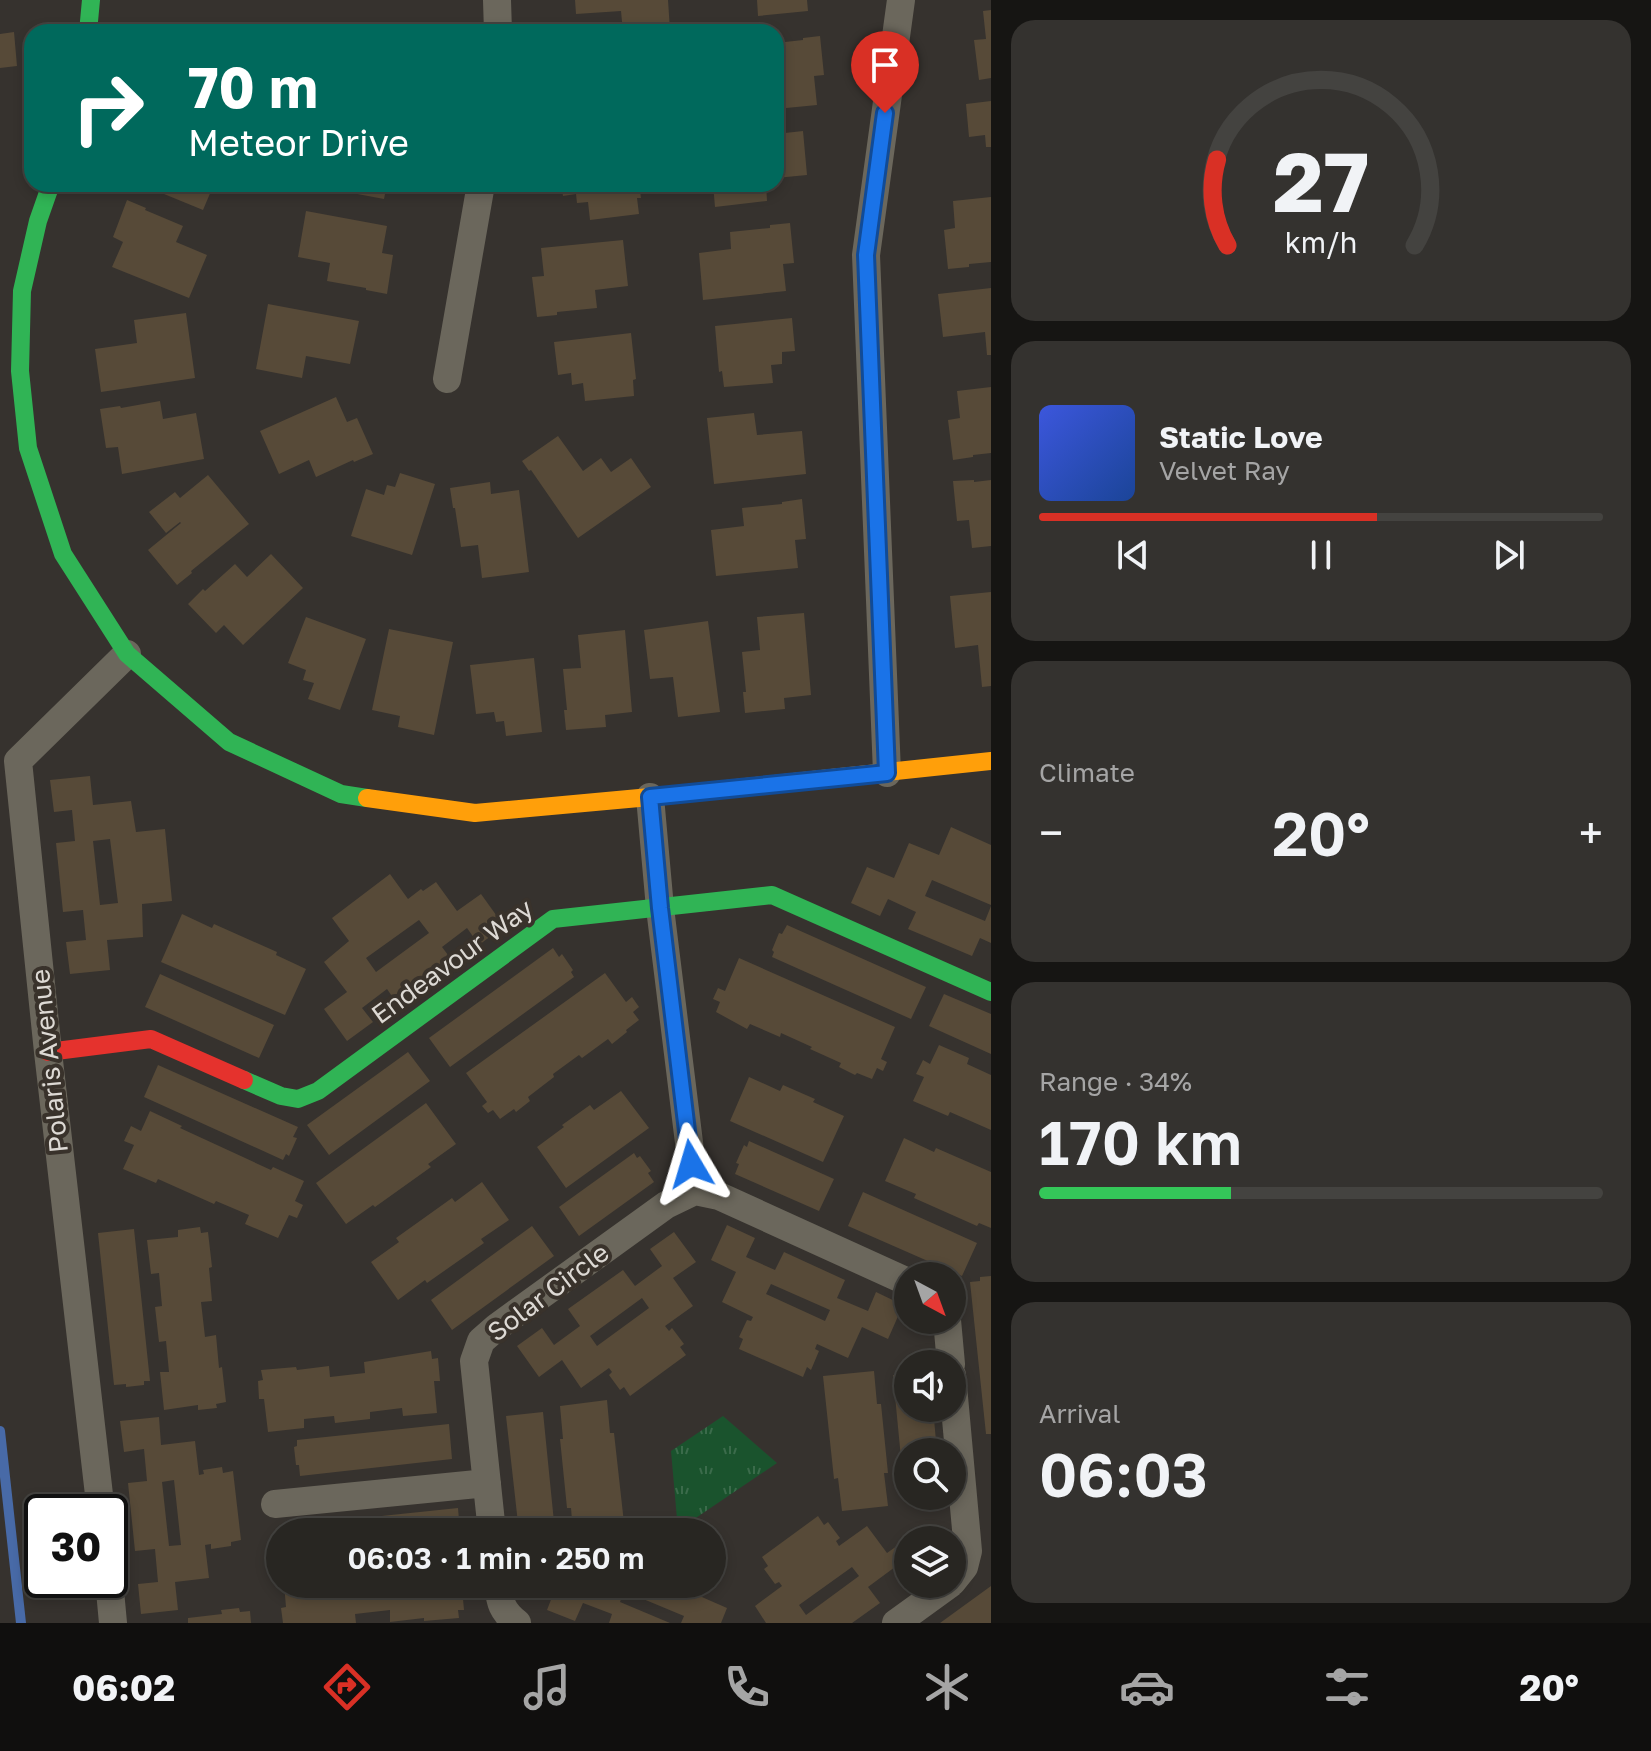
<!DOCTYPE html>
<meta charset="utf-8">
<style>
:root{--surface:#282622;--page:#34322f;--text:#f1f3f6;--muted:#a5a5a5;--line:#444340;--accent:#d93025}
body{margin:0;font-family:"Golos Text",sans-serif;background:var(--page);color:var(--text);height:100vh;display:flex;flex-direction:column;font-size:30px;white-space:nowrap}
*{box-sizing:border-box;margin:0}
p{font-size:26px;color:var(--muted)}
.icon{flex:none;width:44px;height:44px;fill:none;stroke:currentColor;stroke-width:2;stroke-linecap:round;stroke-linejoin:round}
.map{position:relative;flex:1;overflow:hidden}
.details{display:flex;flex-direction:column;gap:20px;padding:20px;background:#161513;width:660px}
.details>*{flex:none}
.banner{position:absolute;left:24px;top:24px;width:760px;height:168px;border-radius:24px;box-shadow:0 4px 12px #0003,0 0 0 2px var(--line);background:#00695c;color:#fff;overflow:hidden}
.needle{width:52px;rotate:139deg}
.fabs{position:absolute;left:894px;top:1262px;display:grid;gap:16px}
.fabs a{display:grid;place-items:center;width:72px;height:72px;border-radius:50%;background:var(--surface);box-shadow:0 4px 12px #0003,0 0 0 2px var(--line);font-size:40px}
.speed{position:absolute;left:24px;top:1494px;display:flex;gap:16px;font-size:40px;font-weight:700;text-align:center}
.speed>*{display:grid;place-content:center;width:104px;height:104px;border-radius:50%;background:var(--surface);box-shadow:0 4px 12px #0003,0 0 0 2px var(--line);line-height:1}
.speed .limit{border:4px solid #111;border-radius:12px;background:#fff;color:#111}
.pin{position:absolute;display:grid;place-items:center;width:68px;height:68px;color:#fff;margin:-82px -34px;border-radius:50% 50% 50% 0;rotate:-45deg;box-shadow:0 0 8px #0007}
.pin .icon{rotate:45deg}
.me{position:absolute;width:88px;margin:-44px;rotate:353deg;stroke-linejoin:round;filter:drop-shadow(0 0 6px #0008)}
.turn{display:flex;align-items:center;gap:28px;height:168px;padding:0 32px;font-size:36px}
.turn .icon{width:104px;height:104px;stroke-width:2.5}
.turn b{display:block;font-size:56px;line-height:68px}
.big{font-size:60px;font-weight:600;line-height:1.1}
.details .card{flex:1;display:flex;flex-direction:column;justify-content:center;gap:12px;min-width:0;padding:0 28px;border-radius:24px;background:var(--page)}
.details .dial{align-items:center;gap:0}
.dial svg{height:208px;overflow:visible;fill:none;stroke:var(--line);stroke-width:7;stroke-linecap:round;text-anchor:middle}
.dial text{fill:var(--text);stroke:none}
.song{display:flex;align-items:center;gap:24px}
.cover{width:96px;height:96px;border-radius:12px;background:linear-gradient(135deg,hsl(230 70% 55%),hsl(220 70% 35%))}
.played{height:8px;border-radius:4px;background:linear-gradient(90deg,var(--accent) 60%,var(--line) 60%)}
.keys{display:flex;justify-content:space-around;direction:ltr}
.heat{display:flex;justify-content:space-between;align-items:center;font-size:44px;direction:ltr}
.charge{height:12px;border-radius:6px;background:linear-gradient(90deg,#34c759 34%,var(--line) 0)}
.trip{position:absolute;left:266px;top:1518px;width:460px;height:80px;border-radius:40px;background:var(--surface);box-shadow:0 4px 12px #0003,0 0 0 2px var(--line);font-weight:600;line-height:80px;text-align:center}
.tabs{display:flex;height:128px;justify-content:space-around;align-items:center;background:#100f0e;color:var(--muted)}
.tabs .icon{width:56px;height:56px}
.tabs .current{color:var(--accent)}
.tabs b{font-size:36px;color:var(--text)}
main{display:flex;flex:1;min-height:0}
.map>svg:first-child{display:block}
</style>
<main>
<div class="map">
<svg width="991" height="1623" viewBox="0 0 991 1623">
<defs>
<pattern id="park-tufts" width="24" height="20" patternUnits="userSpaceOnUse" patternTransform="scale(2)"><rect width="24" height="20" fill="#1a532d"/><path d="M3 7l-1-3M5 7V3M7 7l1-3M15 17l-1-3M17 17v-4M19 17l1-3" fill="none" stroke="#3b6b4b"/></pattern>
</defs>
<rect width="100%" height="100%" fill="#36322e"/>
<!-- park -->
<path fill="url(#park-tufts)" d="M723,1416L777,1463L678,1530L671,1451Z"/>
<g fill="none" stroke-linecap="round" stroke-linejoin="round">
<!-- stream -->
<path stroke="#486aa7" stroke-width="10" d="M0,1431L21,1623"/>
</g>
<!-- building -->
<path fill="#574a38" fill-rule="evenodd" d="M575,0H668L670,30L623,32L621,11L576,14Z
M757,0H807L808,11L758,16Z
M991,10V78L979,80L974,40L986,39L983,11Z
M14,32L17,66L0,68V34Z
M820,36L824,75L814,76L817,105L776,109V43L803,40V38Z
M991,101V147H986L985,135L969,137L966,104Z
M803,131L807,175L776,178V134Z
M148,184H214L203,210L147,187Z
M337,184H387L384,199L336,190Z
M561,184H639L641,198H637L639,214L590,220L588,202L577,203L576,194L563,196Z
M713,184H766L767,201L715,207Z
M991,197V262L969,264V267L948,269L944,230L955,228L953,201Z
M127,200L146,208L145,210L183,226L176,242L207,255L189,298L112,267L123,242L113,237Z
M306,211L387,226L382,253L393,255L387,294L366,290V288L327,281L330,263L298,257Z
M790,223L794,263L783,264L786,291L703,300L699,253L731,249L730,232L770,228V225Z
M623,240L628,286L595,290L597,308L557,312V315L537,317L532,277L544,276L541,248Z
M991,288V355H987L985,332L943,337L938,294Z
M268,304L359,321L350,364L306,356L302,378L256,369Z
M186,313L195,378L101,392L95,349L137,343L134,320Z
M792,318L795,351L782,352V364L771,365L773,383L724,387L722,371L719,372L715,326Z
M631,333L636,379L633,380L634,396L585,401L583,383L572,385L571,373L558,375L554,342Z
M991,387V453L973,455V457L953,460L948,420L960,418L957,391Z
M336,397L347,422L357,418L373,454L354,462L353,460L316,477L309,460L279,474L260,431Z
M160,401L163,419L196,413L204,459L122,474L118,447L106,448L100,409L120,406L121,408Z
M754,413L757,435L802,431L806,474L714,484L707,418Z
M558,436L583,471L601,458L611,472L631,458L651,487L578,538L531,470L529,471L522,461Z
M400,473L435,484L412,555L351,536L366,489L384,495L387,485L395,487Z
M208,475L249,524L191,571L192,573L177,585L148,550L181,523L180,522L166,533L149,512L175,492L180,498Z
M974,480V482L991,480V546L972,548L969,520L957,521L953,481Z
M490,482L491,494L519,490L529,572L482,578L478,545L461,547L455,508H453L450,488Z
M802,499L806,539L795,540L798,568L716,576L711,530L744,526L742,508L782,504V502Z
M271,554L303,588L243,645L224,625L216,633L188,604L203,589L205,591L235,564L247,577Z
M991,592V686L982,687L978,645L955,648L950,596Z
M804,613L811,695L784,698L785,709L745,713L743,692H746L742,652L760,650L757,617Z
M306,617L366,639L340,710L308,699L314,683L303,680L306,670L288,663Z
M708,621L720,712L678,717L673,677L650,679L644,630Z
M389,629L453,642L434,735L398,727L400,716L372,710Z
M625,630L632,712L605,715L606,727L566,730L564,710H567L563,669L581,668L578,635Z
M534,658L542,732L506,736L504,721L496,722L494,712L476,714L470,665Z
M90,776L93,805L131,801L136,832L165,829L172,901L142,904L143,937L107,940L110,970L70,974L66,942L86,940L83,910L63,912L56,843L75,841L72,810L54,812L50,780ZM110,839L118,903L100,905L93,841Z
M951,827L991,845V905L932,880L925,896L985,921L991,906V943L980,938L972,956L908,929L916,912L888,899L880,916L851,903L867,867L894,878L909,843L939,855Z
M390,874L408,899L421,889L423,891L436,882L457,911L481,894L504,926L479,945L467,928L442,947L454,963L398,1005L387,989L362,1008L373,1022L347,1041L324,1009L347,992L324,962L349,941L332,918ZM419,920L429,933L376,972L366,958Z
M182,914L212,928L214,924L277,952L276,955L306,969L285,1015L161,962Z
M787,925L926,987L911,1019L772,957L774,952L772,950L779,933L782,934Z
M553,948L559,957L562,954L573,970L571,972L574,977L450,1067L429,1038Z
M739,958L895,1027L881,1059L887,1062L883,1071L877,1068L872,1079L857,1073L855,1075L839,1067L841,1063L810,1049L812,1047L781,1033L780,1037L750,1024L747,1029L716,1012L720,1002L713,999L718,988L725,991Z
M605,973L626,1002L632,997L639,1007L633,1012L639,1020L626,1030L627,1032L612,1044L608,1039L582,1058L579,1055L553,1074L554,1077L528,1097L530,1101L516,1112L514,1109L500,1119L493,1110L488,1113L482,1106L487,1102L466,1073Z
M160,974L274,1025L259,1058L145,1007Z
M944,994L991,1014V1054L929,1026Z
M939,1045L969,1058L967,1064L991,1075V1130L950,1112L948,1116L913,1101L924,1077L916,1074L923,1060L930,1064Z
M408,1052L430,1081L329,1155L307,1125Z
M158,1065L298,1127L293,1137L297,1138L289,1156L286,1154L283,1160L144,1097Z
M749,1077L780,1091L783,1085L815,1099L813,1102L844,1116L823,1162L730,1121Z
M621,1091L649,1128L566,1188L537,1147L564,1127L562,1125L590,1105L594,1110Z
M426,1103L456,1144L428,1164L431,1167L375,1207L373,1205L346,1224L316,1183Z
M150,1111L182,1126L180,1128L271,1170L273,1167L304,1181L295,1201L303,1205L297,1218L289,1215L278,1238L245,1224L249,1215L216,1201L214,1204L158,1179L156,1183L123,1169L134,1145L124,1141L131,1126L141,1131Z
M904,1138L934,1152L936,1148L991,1172V1228L979,1223L977,1226L914,1198L916,1194L885,1181Z
M749,1141L834,1179L819,1211L735,1174L739,1164L736,1163L744,1145L747,1147Z
M634,1153L637,1158L640,1156L651,1171L648,1173L654,1182L579,1236L559,1207Z
M482,1182L509,1220L481,1239L484,1243L427,1283L425,1280L398,1300L371,1262L399,1242L396,1238L452,1198L455,1202Z
M863,1192L977,1243L962,1276L848,1226Z
M727,1225L755,1238L746,1257L775,1270L784,1252L845,1280L837,1298L868,1311L876,1292L903,1305L888,1339L862,1327L848,1358L817,1344L815,1349L819,1351L811,1370L807,1367L803,1377L739,1349L743,1339L739,1337L747,1320L751,1321L753,1317L722,1302L736,1272L711,1260ZM771,1284L830,1310L825,1321L766,1294Z
M532,1226L554,1256L452,1330L431,1300Z
M200,1227L201,1233L208,1232L212,1267L209,1268L212,1301L201,1302L205,1337L216,1335L219,1368L222,1367L226,1402L216,1404L217,1408L198,1410V1405L164,1410L160,1372H169L166,1341L159,1342L155,1307L162,1306L159,1273L151,1274L147,1240L178,1237V1230Z
M134,1229L150,1381H144V1385L126,1387V1384L114,1385L98,1233Z
M674,1232L696,1262L673,1278L693,1306L665,1326L669,1331L672,1328L684,1344L680,1347L686,1355L630,1396L624,1387L620,1390L609,1375L612,1372L609,1368L581,1388L562,1360L539,1377L517,1346L542,1328L554,1345L580,1326L568,1309L623,1270L635,1286L662,1266L650,1249ZM642,1298L649,1308L597,1346L590,1336Z
M991,1276V1434H986L970,1282L980,1281V1277Z
M431,1351L432,1359L438,1358L440,1381H434L437,1413L403,1416L402,1408L370,1412V1419L335,1423L334,1416L304,1419V1428L268,1432L264,1399H259L258,1381L263,1380L261,1370L296,1367L297,1370L329,1366L330,1377L365,1373L364,1362Z
M874,1371L877,1404H881L888,1473H884L888,1506L842,1511L838,1478L834,1479L823,1376Z
M908,1374V1408H933L937,1452H908V1496H922V1498L905,1500L893,1375Z
M607,1400L610,1433H614L625,1532H573L571,1508H567L560,1439H563L560,1406Z
M543,1412L555,1532H519L506,1416Z
M159,1417L161,1445L195,1441L199,1475L204,1474L203,1470L222,1467L223,1473L233,1471L241,1540L231,1542V1546L211,1549V1544L205,1545L209,1578L175,1582L178,1610L141,1614L138,1584L158,1582L155,1549L135,1551L128,1483L147,1481L144,1449L124,1452L120,1421ZM174,1480L181,1545L169,1546L162,1482Z
M449,1424L452,1459L300,1476L299,1465H296L294,1447L297,1446V1440Z
M458,1508L460,1532H306L305,1524Z
M818,1516L824,1525L828,1522L840,1538L836,1541L839,1546L867,1526L887,1553L908,1538V1585L895,1567L868,1587L880,1603L852,1623H766L755,1606L782,1586L779,1582L775,1584L764,1569L768,1566L762,1557ZM852,1567L859,1576L806,1615L799,1605Z
M284,1584H455V1588H462L464,1610H458L459,1618L424,1621V1618L390,1622V1610L355,1614L356,1623H283L281,1608L286,1607Z
M557,1584H705L702,1591L698,1589L695,1594L727,1608L721,1623H681L684,1616L624,1591L620,1602L670,1623H609L612,1614L583,1603L575,1621L547,1610Z
M991,1586V1623H940Z
M239,1608L240,1612L250,1611L251,1623H188V1618L222,1614L221,1610Z"/>
<g fill="none" stroke-linecap="round" stroke-linejoin="round">
<!-- street -->
<path stroke="#6b675c" stroke-width="28" d="M497,0L498,32
M447,379L481,184
M887,773L866,255L901,0
M650,797L660,908L695,1191
M947,1320L951,1364
M952,1375L968,1551L964,1567L952,1582
M275,1504L487,1483
M101,1512L48,1052L18,761L127,654
M492,1532L474,1361L481,1341L497,1327L666,1205L695,1191L719,1196L908,1282
M109,1580L113,1623
M498,1584C500,1603 502,1611 517,1623
M896,1623L950,1584"/>
<!-- fast -->
<path stroke="#30b455" stroke-width="18" d="M88,32L91,0
M51,184L38,221L22,291L20,371L28,448L63,554L127,654L229,742L341,794L367,798
M244,1080L281,1096L298,1099L318,1091L553,919L772,895L991,992"/>
<!-- slow -->
<path stroke="#ff9f0a" stroke-width="18" d="M367,798L475,813L650,797L991,761"/>
<!-- jam -->
<path stroke="#e5322d" stroke-width="18" d="M48,1052L151,1039L244,1080"/>
</g>
<g fill="none" stroke-linecap="round" stroke-linejoin="round">
<!-- route casing -->
<g stroke="#114b97" stroke-width="20">
<path id="route" d="M691,1164L660,908L650,797L887,773L866,255L885,113"/>
</g>
<!-- route -->
<use href="#route" stroke="#1a73e8" stroke-width="14"/>
</g>
<g text-anchor="middle" dominant-baseline="central" stroke-width="8" stroke-linejoin="round" paint-order="stroke">
<!-- street labels -->
<g font-size="26" fill="#ddd9d4" stroke="#39322b">
<text transform="translate(452 961) rotate(-36)">Endeavour Way</text>
<text transform="translate(49 1061) rotate(-96)">Polaris Avenue</text>
<text transform="translate(548 1292) rotate(-37)">Solar Circle</text>
</g>
</g>
</svg>
<div class="fabs">
<a><svg class="needle" viewBox="-14 -14 28 28"><path d="M0-13l5 13h-10z" fill="#e53935"/><path d="M0 13l5-13h-10z" fill="#a5a5a5"/></svg></a>
<a><svg class="icon" aria-label="sound" viewBox="0 0 24 24"><path d="M4 9h4l5-4v14l-5-4H4zM17 9q2 3 0 6"/></svg></a>
<a><svg class="icon" aria-label="search" viewBox="0 0 24 24"><circle cx="10" cy="10" r="6"/><path d="M15 15l6 6"/></svg></a>
<a><svg class="icon" aria-label="layers" viewBox="0 0 24 24"><path d="M12 4l9 5-9 5-9-5zM3 14l9 5 9-5"/></svg></a>
</div>
<div class="speed"><div class="limit">30</div></div>
<div class="pin" style="left:885px;top:113px;background:#d93025"><svg class="icon" aria-label="arrive" viewBox="0 0 24 24"><path d="M6 21V4h12l-3 4 3 4H6"/></svg></div>
<svg class="me" style="left:691px;top:1164px" viewBox="-20 -20 40 40"><path d="M0-17L14 15 0 8-14 15z" fill="#1a73e8" stroke="#fff" stroke-width="4"/></svg>
<div class="trip">06:03 · 1 min · 250 m</div>
<div class="banner">
<div class="turn"><svg class="icon" aria-label="right" viewBox="0 0 24 24"><path d="M7 20v-9h11M14 6l5 5-5 5"/></svg><div><b>70 m</b>Meteor Drive</div></div>
</div>
</div>
<section class="details">
<div class="card dial"><svg viewBox="0 0 100 80">
<path d="M14 69A42 42 0 1 1 86 69"/>
<path d="M14 69A42 42 0 0 1 10 36" stroke="#d93025"/>
<text x="50" y="56" font-size="32" font-weight="700">27</text>
<text x="50" y="72" font-size="11">km/h</text>
</svg></div>
<div class="card">
<div class="song"><i class="cover"></i><div><b>Static Love</b><p>Velvet Ray</p></div></div>
<div class="played"></div>
<div class="keys"><svg class="icon" aria-label="previous" viewBox="0 0 24 24"><path d="M18 5L8 12l10 7zM5 5v14"/></svg><svg class="icon" aria-label="pause" viewBox="0 0 24 24"><path d="M8 5v14M16 5v14"/></svg><svg class="icon" aria-label="next" viewBox="0 0 24 24"><path d="M6 5l10 7-10 7zM19 5v14"/></svg></div>
</div>
<div class="card"><p>Climate</p>
<div class="heat"><a>−</a><b class="big">20°</b><a>+</a></div>
</div>
<div class="card"><p>Range · 34%</p><b class="big">170 km</b><div class="charge"></div></div>
<div class="card"><p>Arrival</p><b class="big">06:03</b></div>
</section>
</main>
<nav class="tabs">
<b>06:02</b>
<svg class="icon current" aria-label="directions" viewBox="0 0 24 24"><path d="M12 3l9 9-9 9-9-9zM9 14v-3h6M13 9l2 2-2 2"/></svg>
<svg class="icon" aria-label="music" viewBox="0 0 24 24"><path d="M9 18V5l10-2v13"/><circle cx="6" cy="18" r="3"/><circle cx="16" cy="16" r="3"/></svg>
<svg class="icon" aria-label="phone" viewBox="0 0 24 24"><path d="M5 4h4l2 5-3 2q2 4 5 5l2-3 5 2v4C11 20 4 13 5 4z"/></svg>
<svg class="icon" aria-label="climate" viewBox="0 0 24 24"><path d="M12 3v18M4 7l16 10M4 17L20 7"/></svg>
<svg class="icon" aria-label="car" viewBox="0 0 24 24"><path d="M5 17H2v-5l4-1 3-4h7l3 4 3 1v5h-3M9 17h6M6 11h13"/><circle cx="7" cy="17" r="2"/><circle cx="17" cy="17" r="2"/></svg>
<svg class="icon" aria-label="filters" viewBox="0 0 24 24"><path d="M4 7h16M4 17h16"/><circle cx="9" cy="7" r="2"/><circle cx="15" cy="17" r="2"/></svg>
<b>20°</b>
</nav>
